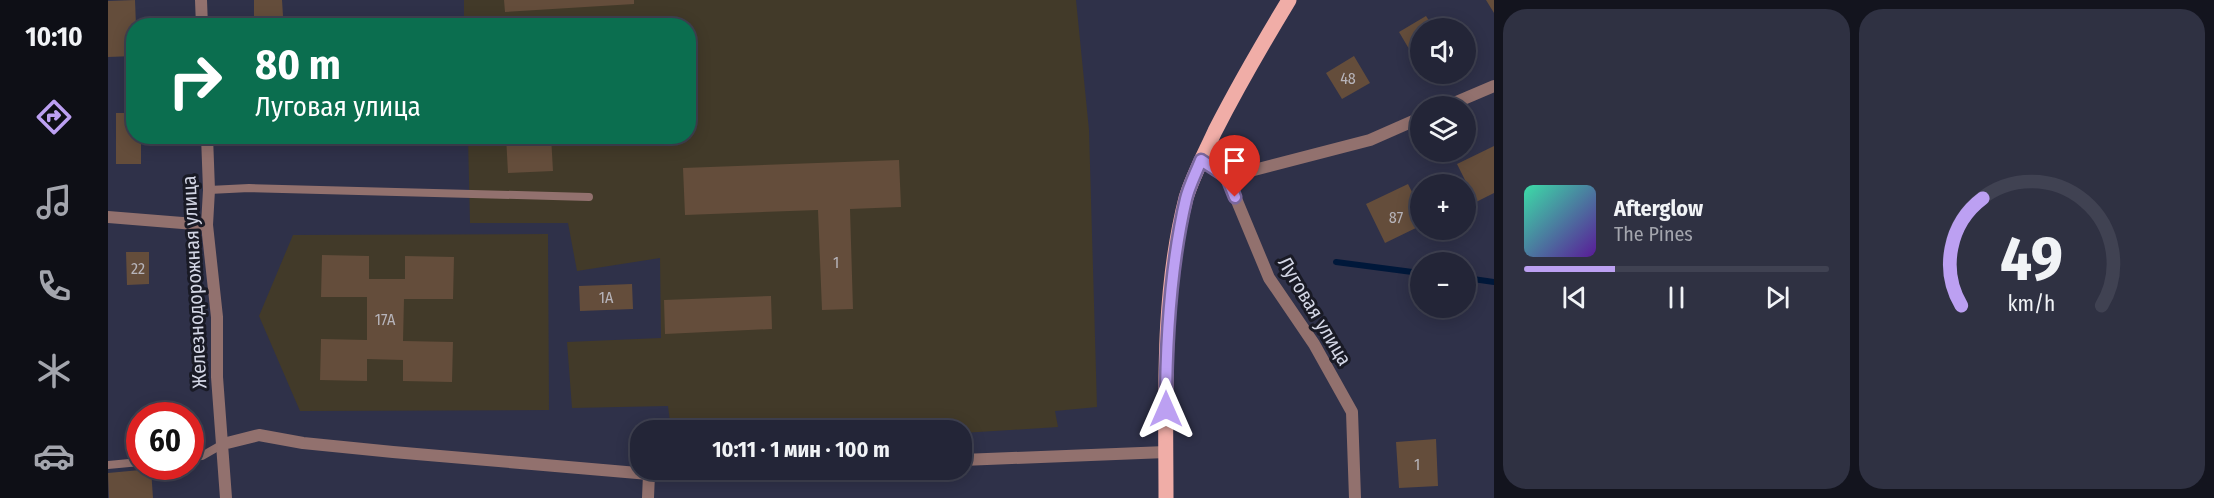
<!DOCTYPE html>
<html lang="ru">
<meta charset="utf-8">
<style>
:root{--surface:#232537;--page:#2f3142;--text:#f1f3f6;--muted:#a3a5ad;--line:#404252;--accent:#bca0f2}
body{margin:0;font-family:"Fira Sans Condensed",sans-serif;background:var(--page);color:var(--text);height:100vh;display:flex;flex-direction:column;font-size:22px;white-space:nowrap}
*{box-sizing:border-box;margin:0}
p{font-size:20px;color:var(--muted)}
.icon{flex:none;width:33px;height:33px;fill:none;stroke:currentColor;stroke-width:2;stroke-linecap:round;stroke-linejoin:round}
.map{position:relative;flex:1;overflow:hidden}
.panel{display:flex;flex-direction:column;gap:9px;padding:9px;background:#13141e;width:720px}
.panel>*{flex:none}
.top-card{position:absolute;left:18px;top:18px;width:570px;height:126px;border-radius:24px;box-shadow:0 3px 15px #0003,0 0 0 2px var(--line);background:#0b6e4f;color:#fff;overflow:hidden}
.tools{position:absolute;left:1302px;top:18px;display:grid;gap:12px}
.tools a{display:grid;place-items:center;width:66px;height:66px;border-radius:50%;background:var(--surface);box-shadow:0 3px 15px #0003,0 0 0 2px var(--line);font-size:30px}
.speed{position:absolute;left:18px;top:402px;display:flex;gap:12px;font-size:30px;font-weight:700;text-align:center}
.speed>*{display:grid;place-content:center;width:78px;height:78px;border-radius:50%;background:var(--surface);box-shadow:0 3px 15px #0003,0 0 0 2px var(--line);line-height:1}
.speed .limit{border:9px solid #d22;background:#fff;color:#111}
.pin{position:absolute;display:grid;place-items:center;width:51px;height:51px;color:#fff;margin:-62px -26px;border-radius:50% 50% 50% 0;rotate:-45deg;box-shadow:0 0 6px #0007}
.pin .icon{rotate:45deg}
.me{position:absolute;width:66px;margin:-33px;rotate:0deg;stroke-linejoin:round;filter:drop-shadow(0 0 4px #0008)}
.turn{display:flex;align-items:center;gap:21px;height:126px;padding:0 30px;font-size:27px}
.turn .icon{width:78px;height:78px;stroke-width:2.5}
.turn b{display:block;font-size:42px;line-height:51px}
.panel .tile{flex:1;display:flex;flex-direction:column;justify-content:center;gap:9px;min-width:0;padding:0 21px;border-radius:24px;background:var(--page)}
.panel .dial{align-items:center;gap:0}
.dial svg{height:156px;overflow:visible;fill:none;stroke:var(--line);stroke-width:7;stroke-linecap:round;text-anchor:middle}
.dial text{fill:var(--text);stroke:none}
.song{display:flex;align-items:center;gap:18px}
.cover{width:72px;height:72px;border-radius:9px;background:linear-gradient(135deg,hsl(160 70% 55%),hsl(270 70% 35%))}
.played{height:6px;border-radius:3px;background:linear-gradient(90deg,var(--accent) 30%,var(--line) 30%)}
.keys{display:flex;justify-content:space-around;direction:ltr}
.panel .tiles{flex:1;display:grid;gap:9px;grid-template-columns:repeat(2,1fr)}
.trip{position:absolute;left:522px;top:420px;width:342px;height:60px;border-radius:24px;background:var(--surface);box-shadow:0 3px 15px #0003,0 0 0 2px var(--line);font-weight:700;line-height:60px;text-align:center}
main{display:flex;flex:1;min-height:0}
.dock{display:flex;flex-direction:column;width:108px;justify-content:space-around;align-items:center;background:#0e0f16;color:var(--muted)}
.dock .icon{width:42px;height:42px}
.dock .selected{color:var(--accent)}
.dock b{font-size:27px;color:var(--text)}
.map>svg:first-child{display:block}
</style>
<main>
<nav class="dock">
<b>10:10</b>
<svg class="icon selected" aria-label="directions" viewBox="0 0 24 24"><path d="M12 3l9 9-9 9-9-9zM9 14v-3h6M13 9l2 2-2 2"/></svg>
<svg class="icon" aria-label="music" viewBox="0 0 24 24"><path d="M9 18V5l10-2v13"/><circle cx="6" cy="18" r="3"/><circle cx="16" cy="16" r="3"/></svg>
<svg class="icon" aria-label="phone" viewBox="0 0 24 24"><path d="M5 4h4l2 5-3 2q2 4 5 5l2-3 5 2v4C11 20 4 13 5 4z"/></svg>
<svg class="icon" aria-label="climate" viewBox="0 0 24 24"><path d="M12 3v18M4 7l16 10M4 17L20 7"/></svg>
<svg class="icon" aria-label="car" viewBox="0 0 24 24"><path d="M5 17H2v-5l4-1 3-4h7l3 4 3 1v5h-3M9 17h6M6 11h13"/><circle cx="7" cy="17" r="2"/><circle cx="17" cy="17" r="2"/></svg>
</nav>
<div class="map">
<svg width="1386" height="498" viewBox="0 0 1386 498">
<rect width="100%" height="100%" fill="#2f3149"/>
<!-- education -->
<path fill="#423a29" d="M356,0H968L981,130L989,407L947,411L950,427L854,433V430H563L560,406L464,408L459,342L553,338L552,258L469,271L460,223H362L360,137L580,136V26L356,25Z
M440,234L441,410L192,411L151,316L185,235Z"/>
<g fill="none" stroke-linecap="round" stroke-linejoin="round">
<!-- stream -->
<path stroke="#00183a" stroke-width="6" d="M1228,262L1312,273
M1358,278L1386,282"/>
</g>
<!-- building -->
<path fill="#644d3b" d="M27,0L28,26H26V56L0,57V1Z
M146,0H174L175,16L146,17Z
M396,0H526V4L397,12Z
M1378,0H1386V13Z
M1318,16L1326,28H1312V56L1307,59L1291,32Z
M1246,56L1262,83L1234,99L1218,73Z
M8,113H26V136H33V164H8Z
M398,136H443L445,171L400,173Z
M1386,146V193L1368,202L1349,164Z
M791,160L793,207L742,209L745,309L714,310L710,210L577,215L575,168Z
M1300,184L1312,208V226L1277,243L1258,204Z
M18,252H41V284L19,285Z
M214,255L261,256V279H297V256L346,257L345,299H296L295,341L345,342L344,382L295,381V360L259,359V381L212,380L213,339L259,340V297H213Z
M524,284L525,309L472,311L471,286Z
M663,296L664,329L557,334L556,300Z
M1328,439L1330,486L1291,488L1288,442Z
M43,469L45,498H1L0,473Z"/>
<g fill="none" stroke-linecap="round" stroke-linejoin="round">
<!-- lane -->
<path stroke="#92716e" stroke-width="8" d="M101,190L141,188L481,197
M82,457L94,456L115,444
M0,465L32,462"/>
<!-- street -->
<path stroke="#92716e" stroke-width="12" d="M93,0L94,26
M1339,106L1386,86
M99,136L101,190L99,225L109,317V377L118,498
M1093,161L1119,177L1161,278L1206,344L1244,412L1247,498
M1119,177L1262,140L1312,118
M0,217L99,225
M115,444L151,435L195,443L285,452L541,474L647,470
M854,460L1058,452
M540,498L541,474"/>
<!-- primary -->
<path stroke="#f0ada7" stroke-width="15" d="M1058,498C1058,399 1053,295 1078,198C1085,175 1097,153 1107,131C1130,86 1155,43 1181,0"/>
</g>
<g fill="none" stroke-linecap="round" stroke-linejoin="round">
<!-- route casing -->
<g stroke="#7a689d" stroke-width="15">
<path id="route" d="M1058,409C1058,339 1062,268 1078,199C1081,186 1088,173 1093,160L1119,177L1127,197"/>
</g>
<!-- route -->
<use href="#route" stroke="#bca0f2" stroke-width="10"/>
</g>
<g text-anchor="middle" dominant-baseline="central" stroke-width="6" stroke-linejoin="round" paint-order="stroke">
<!-- number labels -->
<g font-size="16" fill="#b7b4ba">
<text x="1240" y="78">48</text>
<text x="1288" y="217">87</text>
<text x="728" y="262">1</text>
<text x="30" y="268">22</text>
<text x="498" y="297">1А</text>
<text x="277" y="319">17А</text>
<text x="1309" y="464">1</text>
</g>
<!-- street labels -->
<g font-size="20" fill="#d3d6e5" stroke="#191a25">
<text transform="translate(86 282) rotate(-93)">Железнодорожная улица</text>
<text transform="translate(1207 311) rotate(59)">Луговая улица</text>
</g>
</g>
</svg>
<div class="tools">
<a><svg class="icon" aria-label="sound" viewBox="0 0 24 24"><path d="M4 9h4l5-4v14l-5-4H4zM17 9q2 3 0 6"/></svg></a>
<a><svg class="icon" aria-label="layers" viewBox="0 0 24 24"><path d="M12 4l9 5-9 5-9-5zM3 14l9 5 9-5"/></svg></a>
<a>+</a>
<a>−</a>
</div>
<div class="speed"><div class="limit">60</div></div>
<div class="pin" style="left:1127px;top:197px;background:#d93025"><svg class="icon" aria-label="arrive" viewBox="0 0 24 24"><path d="M6 21V4h12l-3 4 3 4H6"/></svg></div>
<svg class="me" style="left:1058px;top:409px" viewBox="-20 -20 40 40"><path d="M0-17L14 15 0 8-14 15z" fill="#bca0f2" stroke="#fff" stroke-width="4"/></svg>
<div class="trip">10:11 · 1 мин · 100 m</div>
<div class="top-card">
<div class="turn"><svg class="icon" aria-label="right" viewBox="0 0 24 24"><path d="M7 20v-9h11M14 6l5 5-5 5"/></svg><div><b>80 m</b>Луговая улица</div></div>
</div>
</div>
<section class="panel">
<div class="tiles">
<div class="tile">
<div class="song"><i class="cover"></i><div><b>Afterglow</b><p>The Pines</p></div></div>
<div class="played"></div>
<div class="keys"><svg class="icon" aria-label="previous" viewBox="0 0 24 24"><path d="M18 5L8 12l10 7zM5 5v14"/></svg><svg class="icon" aria-label="pause" viewBox="0 0 24 24"><path d="M8 5v14M16 5v14"/></svg><svg class="icon" aria-label="next" viewBox="0 0 24 24"><path d="M6 5l10 7-10 7zM19 5v14"/></svg></div>
</div>
<div class="tile dial"><svg viewBox="0 0 100 80">
<path d="M14 69A42 42 0 1 1 86 69"/>
<path d="M14 69A42 42 0 0 1 25 14" stroke="#bca0f2"/>
<text x="50" y="56" font-size="32" font-weight="700">49</text>
<text x="50" y="72" font-size="11">km/h</text>
</svg></div>
</div>
</section>
</main>
